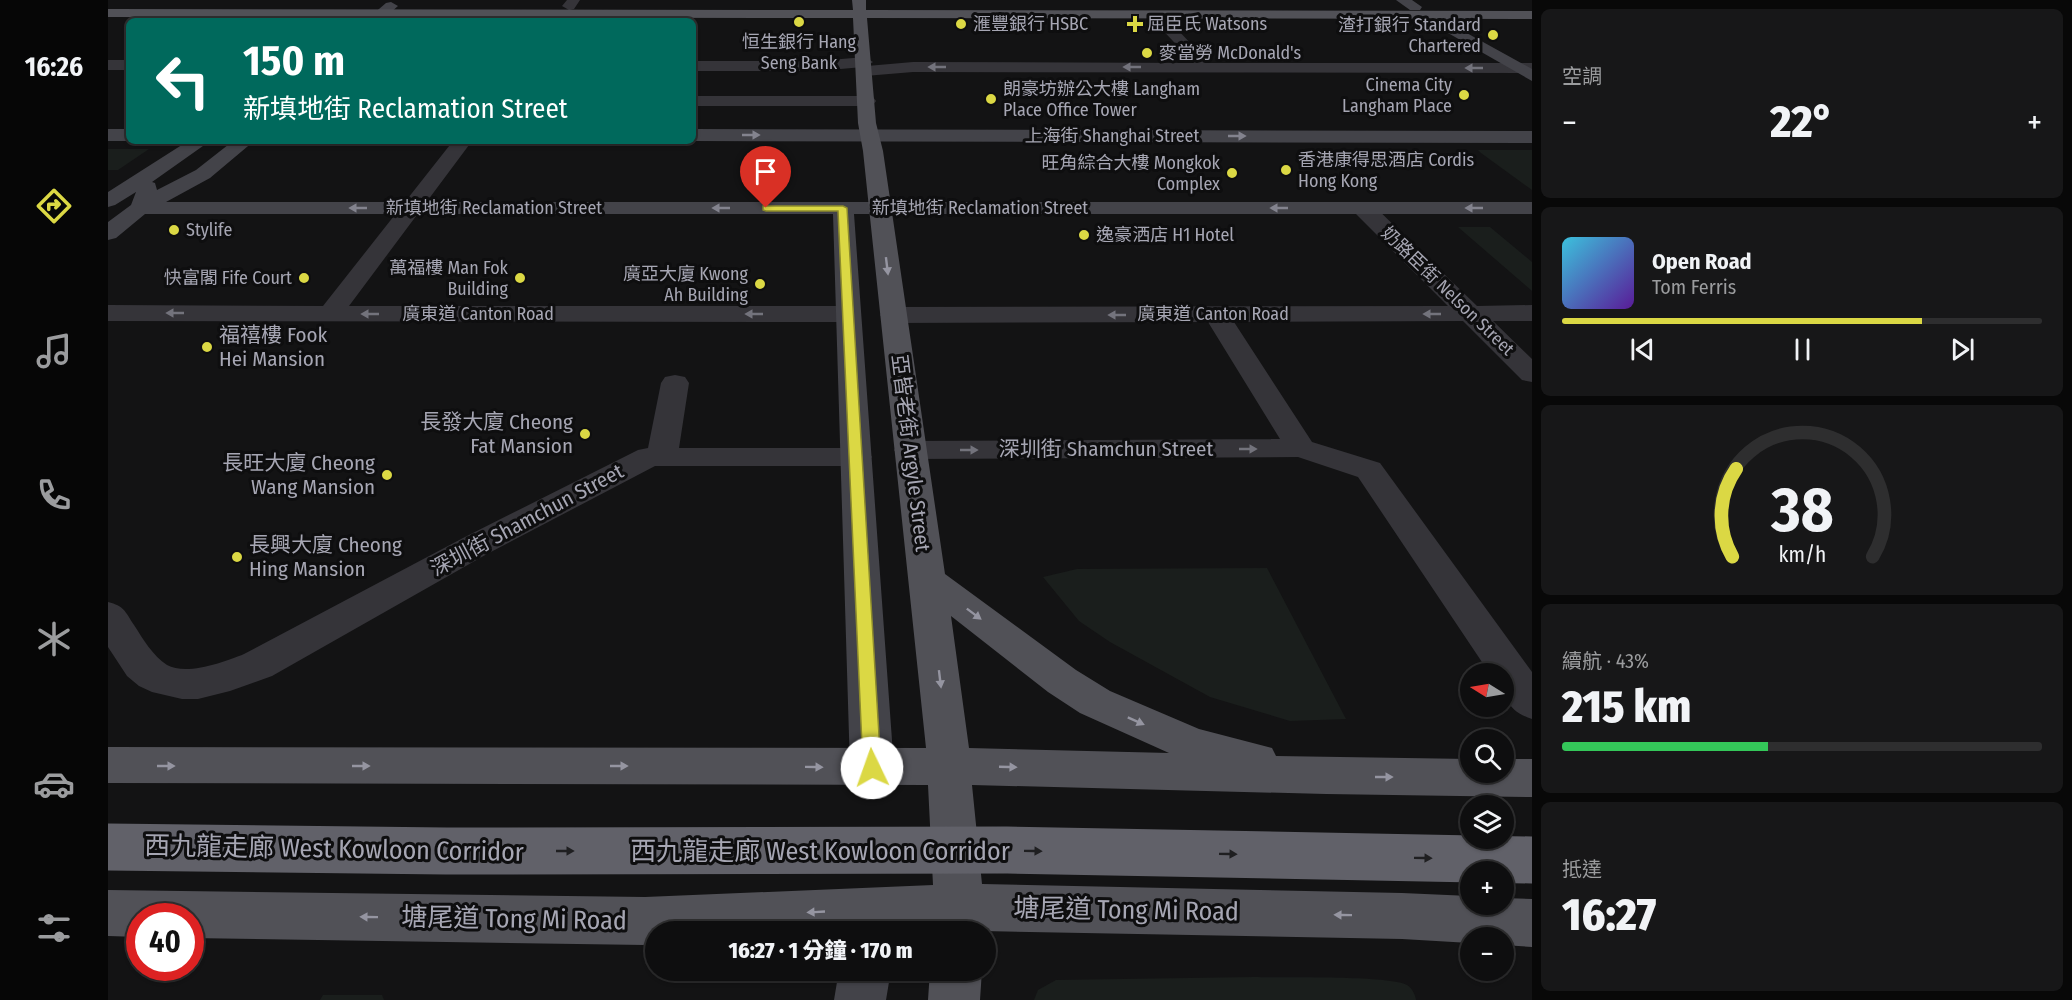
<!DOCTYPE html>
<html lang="zh-TW">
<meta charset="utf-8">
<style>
:root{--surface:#0e0e0f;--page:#171718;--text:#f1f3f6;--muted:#9b9c9e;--line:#2e2e2f;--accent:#dbd844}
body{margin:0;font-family:"Fira Sans Condensed","Noto Sans TC",sans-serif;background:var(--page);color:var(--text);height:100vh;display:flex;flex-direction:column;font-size:22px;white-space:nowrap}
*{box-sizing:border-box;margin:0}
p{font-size:20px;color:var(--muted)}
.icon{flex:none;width:33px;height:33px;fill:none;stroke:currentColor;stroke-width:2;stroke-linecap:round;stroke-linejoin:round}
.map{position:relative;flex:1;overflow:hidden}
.drawer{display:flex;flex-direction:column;gap:9px;padding:9px;background:#080808;width:540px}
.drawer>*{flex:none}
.banner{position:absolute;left:18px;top:18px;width:570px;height:126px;border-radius:9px;box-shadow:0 2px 4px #0004,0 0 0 2px var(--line);background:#00695c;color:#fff;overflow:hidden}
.needle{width:39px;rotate:281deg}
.buttons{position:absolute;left:1352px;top:663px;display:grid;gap:12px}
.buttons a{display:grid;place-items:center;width:54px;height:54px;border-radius:50%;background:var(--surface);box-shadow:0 2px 4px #0004,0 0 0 2px var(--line);font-size:30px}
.speed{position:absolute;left:18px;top:903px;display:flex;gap:12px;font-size:30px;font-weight:700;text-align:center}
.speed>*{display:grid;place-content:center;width:78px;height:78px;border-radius:50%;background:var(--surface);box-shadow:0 2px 4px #0004,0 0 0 2px var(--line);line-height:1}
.speed .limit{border:9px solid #d22;background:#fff;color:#111}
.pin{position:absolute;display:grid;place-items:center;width:51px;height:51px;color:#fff;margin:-62px -26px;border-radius:50% 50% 50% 0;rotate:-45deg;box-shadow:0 0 6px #0007}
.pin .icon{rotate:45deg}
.me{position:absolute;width:66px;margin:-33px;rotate:357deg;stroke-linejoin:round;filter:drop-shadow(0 0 4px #0008)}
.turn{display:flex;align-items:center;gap:21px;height:126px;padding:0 18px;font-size:27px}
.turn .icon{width:78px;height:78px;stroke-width:2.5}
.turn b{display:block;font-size:42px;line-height:51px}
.big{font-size:45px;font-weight:800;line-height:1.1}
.drawer .tile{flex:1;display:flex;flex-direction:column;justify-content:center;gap:9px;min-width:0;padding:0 21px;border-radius:9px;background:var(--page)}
.drawer .dial{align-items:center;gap:0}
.dial svg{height:156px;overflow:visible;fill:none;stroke:var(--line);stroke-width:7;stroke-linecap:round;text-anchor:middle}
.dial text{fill:var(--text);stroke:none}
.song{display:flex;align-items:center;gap:18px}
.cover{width:72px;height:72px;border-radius:9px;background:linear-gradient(135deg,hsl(190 70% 55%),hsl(270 70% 35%))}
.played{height:6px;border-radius:3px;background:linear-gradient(90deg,var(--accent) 75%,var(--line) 75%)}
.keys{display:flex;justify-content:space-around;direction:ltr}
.heat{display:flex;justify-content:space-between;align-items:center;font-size:33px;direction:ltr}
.charge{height:9px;border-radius:4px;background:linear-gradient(90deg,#34c759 43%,var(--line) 0)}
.trip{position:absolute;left:537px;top:921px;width:351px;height:60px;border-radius:30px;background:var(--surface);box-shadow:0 2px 4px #0004,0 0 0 2px var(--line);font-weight:800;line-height:60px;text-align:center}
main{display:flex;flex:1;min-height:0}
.tabs{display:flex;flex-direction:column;width:108px;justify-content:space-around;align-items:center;background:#060606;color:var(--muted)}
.tabs .icon{width:42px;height:42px}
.tabs .on{color:var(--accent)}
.tabs b{font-size:27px;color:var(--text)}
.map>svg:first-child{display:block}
</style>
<main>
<nav class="tabs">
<b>16:26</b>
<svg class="icon on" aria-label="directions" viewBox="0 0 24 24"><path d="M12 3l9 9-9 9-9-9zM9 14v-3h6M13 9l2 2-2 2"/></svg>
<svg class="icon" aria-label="music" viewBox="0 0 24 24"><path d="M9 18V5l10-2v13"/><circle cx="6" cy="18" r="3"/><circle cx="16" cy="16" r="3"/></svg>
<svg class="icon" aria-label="phone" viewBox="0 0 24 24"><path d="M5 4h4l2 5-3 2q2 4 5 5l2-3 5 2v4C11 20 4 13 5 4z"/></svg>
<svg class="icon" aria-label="climate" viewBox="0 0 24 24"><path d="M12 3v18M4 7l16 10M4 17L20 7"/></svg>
<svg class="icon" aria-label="car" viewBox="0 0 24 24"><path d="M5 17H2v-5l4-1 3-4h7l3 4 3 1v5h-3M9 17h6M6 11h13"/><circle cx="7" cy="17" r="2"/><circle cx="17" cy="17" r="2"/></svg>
<svg class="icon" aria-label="filters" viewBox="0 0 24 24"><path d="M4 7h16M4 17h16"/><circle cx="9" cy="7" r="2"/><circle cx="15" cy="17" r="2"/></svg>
</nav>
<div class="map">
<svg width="1424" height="1000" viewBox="0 0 1424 1000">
<rect width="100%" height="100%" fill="#131314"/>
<!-- green -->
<path fill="#1a1e1c" d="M0,149H41L10,170H0Z
M1370,150H1424V190L1373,153Z
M1350,227H1382L1424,262V291Z
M1159,568L1238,719L1182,721L1102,697L1002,642L971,621L935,577L969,569Z
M1146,977C1173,978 1281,975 1299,985C1304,988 1307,994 1308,1000H926L930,990L948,980Z
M215,995H274L276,1000H212Z"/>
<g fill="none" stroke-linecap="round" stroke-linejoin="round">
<!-- street -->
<path fill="#353439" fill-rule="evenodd" d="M459,0H472L466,9L461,10L454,6Z
M1048,11L1053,12L1101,63H1424V73L805,72L757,76L749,71L755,67L710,71H585V61H710L757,57L765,62L759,66L805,62L1086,63L1043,18L1041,15L1043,12Z
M0,60H21V70H0Z
M585,96H759L765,97L768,101L765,105L759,106H585Z
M345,141H359L361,145L241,306H740L749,309L753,314L749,319L740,322L0,321V305L215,306Z
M1255,202L1263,203L1369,306L1424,305V321H1385L1424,359V382L1414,380L1355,321L1126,322L1204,442L1272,463L1424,672V719C1400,711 1395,698 1395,674H1382L1250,477L1190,457L802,459L791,457L786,450L791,443L802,441L1172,439L1100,322L785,323L776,320L772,315L776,310L785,307L1340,306L1247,213L1244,208L1247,203Z
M567,375L577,377L581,383L571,448H748L759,450L764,457L759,464L748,466H547L379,554L164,676L122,691L90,699H74L44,692L31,686L19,676L0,647V602C16,606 17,611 26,625C35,639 45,656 59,665C78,676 117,662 136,654L355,538L530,450L540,448L553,383L557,377Z"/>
<!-- secondary -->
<path fill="#434349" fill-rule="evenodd" d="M1288,0H1304L1314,7L1312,10H1302Z
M283,2L290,6L273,21H257L278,3Z
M1339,11L1346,15L1337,21L1424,69V81L1319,21Z
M0,129H21V141H0Z
M585,129L1424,131V143L585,141Z
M80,141H102L44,182L47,183L49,190L88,170L125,141H146L102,178L58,202H1424V214H746L786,768L779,781L764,786L749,781L742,768L725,214H37L8,238L0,240V222L23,205L28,192L7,205L0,207V192Z
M731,970H783L778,1000H726Z"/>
<!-- primary -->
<path fill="#515157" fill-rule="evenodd" d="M744,0H758V10L1424,11V19L759,18L768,123L775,151L837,574L968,670L1002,691L1091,729L1164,748L1168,756L1362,759V772H1395V759H1424V797L1218,794L864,785L874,884L1294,893L1362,896V904H1395V898L1424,899V947L1395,945V938H1362V943L1294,939L875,931L548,932V944L537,945L82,938V916H32V937L0,936V890L537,897L825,885L820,785L0,783V747L818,748L755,151L750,123L745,18L0,17V9L745,10ZM843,616L940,692L972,713L1061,753L861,748Z
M822,970H874L872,1000H820Z"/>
<!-- highway-bridge -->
<path stroke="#616169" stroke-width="47" d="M0,847L338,851L899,850L1424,860"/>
</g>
<!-- one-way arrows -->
<defs><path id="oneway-solid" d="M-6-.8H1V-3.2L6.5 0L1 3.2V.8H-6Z" transform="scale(1.5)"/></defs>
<g fill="#73737c">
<use href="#oneway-solid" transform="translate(829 67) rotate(-180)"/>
<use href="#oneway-solid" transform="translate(1024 67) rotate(-180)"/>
<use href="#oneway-solid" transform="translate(1366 68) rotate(-180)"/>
<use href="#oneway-solid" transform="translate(67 313) rotate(-180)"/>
<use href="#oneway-solid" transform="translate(262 314) rotate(180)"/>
<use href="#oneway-solid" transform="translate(646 314) rotate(-180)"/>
<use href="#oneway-solid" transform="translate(1324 314) rotate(180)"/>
<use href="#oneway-solid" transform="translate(1009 315) rotate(180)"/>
<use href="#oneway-solid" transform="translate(1140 449)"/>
<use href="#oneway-solid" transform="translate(861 450)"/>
</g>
<g fill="#83838e">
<use href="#oneway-solid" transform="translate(643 135)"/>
<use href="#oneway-solid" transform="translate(1129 136)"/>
<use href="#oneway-solid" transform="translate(250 208) rotate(-180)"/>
<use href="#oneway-solid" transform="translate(613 208) rotate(180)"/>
<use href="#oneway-solid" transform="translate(1171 208) rotate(180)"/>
<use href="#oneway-solid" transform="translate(1366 208) rotate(-180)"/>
</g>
<g fill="#9595a1">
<use href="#oneway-solid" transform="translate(779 266) rotate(83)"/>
<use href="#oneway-solid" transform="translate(866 614) rotate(37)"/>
<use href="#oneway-solid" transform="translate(832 679) rotate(83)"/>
<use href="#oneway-solid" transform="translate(1028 721) rotate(24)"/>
<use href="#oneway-solid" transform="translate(58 766)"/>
<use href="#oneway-solid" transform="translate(253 766)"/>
<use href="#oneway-solid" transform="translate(511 766)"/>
<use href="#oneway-solid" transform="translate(706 767) rotate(1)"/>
<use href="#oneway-solid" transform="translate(900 767) rotate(2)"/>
<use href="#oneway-solid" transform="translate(1276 777)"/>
<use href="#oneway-solid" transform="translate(708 912) rotate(177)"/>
<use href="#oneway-solid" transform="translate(1235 915) rotate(-179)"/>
<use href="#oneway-solid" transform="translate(261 917) rotate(-179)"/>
</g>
<g fill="#1f1f21">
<use href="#oneway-solid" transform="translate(457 851)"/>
<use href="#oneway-solid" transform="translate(925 851) rotate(1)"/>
<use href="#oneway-solid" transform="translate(1120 854) rotate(1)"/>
<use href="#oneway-solid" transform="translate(1315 858) rotate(1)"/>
</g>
<!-- route -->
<path fill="#dbd844" stroke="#8e8c2c" stroke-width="1.5" d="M655,206H735L739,208L773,768L771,773L764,776L758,773L755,768L730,211H658L655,210Z"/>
<!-- markers -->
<g fill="#dbd844" stroke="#0e0e0f" stroke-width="2">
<circle cx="691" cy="22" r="6"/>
<circle cx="853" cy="24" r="6"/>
<path d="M1024 15h6v6h6v6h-6v6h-6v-6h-6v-6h6z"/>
<circle cx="1385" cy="35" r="6"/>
<circle cx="1039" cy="53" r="6"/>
<circle cx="1356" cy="95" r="6"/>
<circle cx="883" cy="99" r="6"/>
<circle cx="1178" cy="170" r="6"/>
<circle cx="1124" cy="173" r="6"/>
<circle cx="66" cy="230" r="6"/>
<circle cx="976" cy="235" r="6"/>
<circle cx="196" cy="278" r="6"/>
<circle cx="412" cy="278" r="6"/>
<circle cx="652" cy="284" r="6"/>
<circle cx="99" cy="347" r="6"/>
<circle cx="477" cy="434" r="6"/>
<circle cx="279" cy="475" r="6"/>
<circle cx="129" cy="557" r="6"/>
</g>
<g text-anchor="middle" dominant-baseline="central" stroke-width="6" stroke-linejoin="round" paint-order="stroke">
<!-- far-poi labels -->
<g font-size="18" fill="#a6a6b3" stroke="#0e0e0f" text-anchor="start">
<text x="865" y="24">滙豐銀行 HSBC</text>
<text x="1039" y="24">屈臣氏 Watsons</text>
<text x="1373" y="25" text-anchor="end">渣打銀行 Standard<tspan x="1373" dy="21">Chartered</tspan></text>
<text x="691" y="42" text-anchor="middle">恒生銀行 Hang<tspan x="691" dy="21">Seng Bank</tspan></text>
<text x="1051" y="53">麥當勞 McDonald's</text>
<text x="1344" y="85" text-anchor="end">Cinema City<tspan x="1344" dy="21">Langham Place</tspan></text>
<text x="895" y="89">朗豪坊辦公大樓 Langham<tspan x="895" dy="21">Place Office Tower</tspan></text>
<text x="1190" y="160">香港康得思酒店 Cordis<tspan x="1190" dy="21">Hong Kong</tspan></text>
<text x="1112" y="163" text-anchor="end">旺角綜合大樓 Mongkok<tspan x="1112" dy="21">Complex</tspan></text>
<text x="78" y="230">Stylife</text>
<text x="988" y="235">逸豪洒店 H1 Hotel</text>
<text x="400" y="268" text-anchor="end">萬福樓 Man Fok<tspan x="400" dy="21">Building</tspan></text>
<text x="640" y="274" text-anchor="end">廣亞大廈 Kwong<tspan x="640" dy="21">Ah Building</tspan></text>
<text x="184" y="278" text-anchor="end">快富閣 Fife Court</text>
</g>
<!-- far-street labels -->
<g font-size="18" fill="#a6a6b3" stroke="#0e0e0f">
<text x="1004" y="136">上海街 Shanghai Street</text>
<text x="386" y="208">新填地街 Reclamation Street</text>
<text x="872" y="208">新填地街 Reclamation Street</text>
<text transform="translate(1340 291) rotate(44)">奶路臣街 Nelson Street</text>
<text x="370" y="314">廣東道 Canton Road</text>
<text x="1105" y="314">廣東道 Canton Road</text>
</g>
<!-- poi labels -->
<g font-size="21" fill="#a6a6b3" stroke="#0e0e0f" text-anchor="start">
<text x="111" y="335">福禧樓 Fook<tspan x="111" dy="24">Hei Mansion</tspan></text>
<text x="465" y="422" text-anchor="end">長發大廈 Cheong<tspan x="465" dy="24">Fat Mansion</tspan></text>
<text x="267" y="463" text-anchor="end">長旺大廈 Cheong<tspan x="267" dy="24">Wang Mansion</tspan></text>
<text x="141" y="545">長興大廈 Cheong<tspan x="141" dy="24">Hing Mansion</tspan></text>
</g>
<!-- street labels -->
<g font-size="21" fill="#a6a6b3" stroke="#0e0e0f">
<text x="998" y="449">深圳街 Shamchun Street</text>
<text transform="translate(803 453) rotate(83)">亞皆老街 Argyle Street</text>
<text transform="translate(419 520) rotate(-28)">深圳街 Shamchun Street</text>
</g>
<!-- near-street labels -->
<g font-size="26" fill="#a6a6b3" stroke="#0e0e0f">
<text transform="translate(226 849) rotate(1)">西九龍走廊 West Kowloon Corridor</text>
<text x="712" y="851">西九龍走廊 West Kowloon Corridor</text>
<text transform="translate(1018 910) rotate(1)">塘尾道 Tong Mi Road</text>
<text transform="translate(406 919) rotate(1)">塘尾道 Tong Mi Road</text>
</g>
</g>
</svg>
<div class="buttons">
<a><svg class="needle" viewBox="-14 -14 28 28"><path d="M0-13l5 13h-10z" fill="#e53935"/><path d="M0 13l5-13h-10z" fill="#9b9c9e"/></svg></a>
<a><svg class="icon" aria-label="search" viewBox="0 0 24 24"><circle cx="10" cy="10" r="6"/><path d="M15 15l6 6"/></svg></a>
<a><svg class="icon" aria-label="layers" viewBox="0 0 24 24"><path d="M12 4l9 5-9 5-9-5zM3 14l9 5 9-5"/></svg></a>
<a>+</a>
<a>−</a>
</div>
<div class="speed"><div class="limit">40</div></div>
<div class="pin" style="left:658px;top:208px;background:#d93025"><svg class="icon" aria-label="arrive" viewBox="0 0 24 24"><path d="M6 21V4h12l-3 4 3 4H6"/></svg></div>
<svg class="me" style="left:764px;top:768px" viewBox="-20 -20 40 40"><circle r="19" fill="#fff"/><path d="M0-13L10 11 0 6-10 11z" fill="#dbd844"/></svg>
<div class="trip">16:27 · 1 分鐘 · 170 m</div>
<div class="banner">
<div class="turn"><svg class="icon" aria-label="left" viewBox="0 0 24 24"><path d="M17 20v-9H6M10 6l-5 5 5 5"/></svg><div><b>150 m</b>新填地街 Reclamation Street</div></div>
</div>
</div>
<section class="drawer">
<div class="tile"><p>空調</p>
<div class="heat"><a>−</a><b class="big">22°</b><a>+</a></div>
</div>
<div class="tile">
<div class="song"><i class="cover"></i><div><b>Open Road</b><p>Tom Ferris</p></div></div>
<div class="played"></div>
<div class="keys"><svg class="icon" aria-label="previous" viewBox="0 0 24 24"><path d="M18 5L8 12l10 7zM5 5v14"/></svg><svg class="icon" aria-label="pause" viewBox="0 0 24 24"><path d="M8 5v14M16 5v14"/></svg><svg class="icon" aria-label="next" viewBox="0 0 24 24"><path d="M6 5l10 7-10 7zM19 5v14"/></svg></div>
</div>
<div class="tile dial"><svg viewBox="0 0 100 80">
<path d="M14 69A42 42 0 1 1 86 69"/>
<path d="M14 69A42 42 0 0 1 16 24" stroke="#dbd844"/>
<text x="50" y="56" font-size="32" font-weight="700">38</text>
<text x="50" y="72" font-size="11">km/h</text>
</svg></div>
<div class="tile"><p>續航 · 43%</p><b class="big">215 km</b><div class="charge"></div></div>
<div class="tile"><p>抵達</p><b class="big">16:27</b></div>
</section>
</main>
